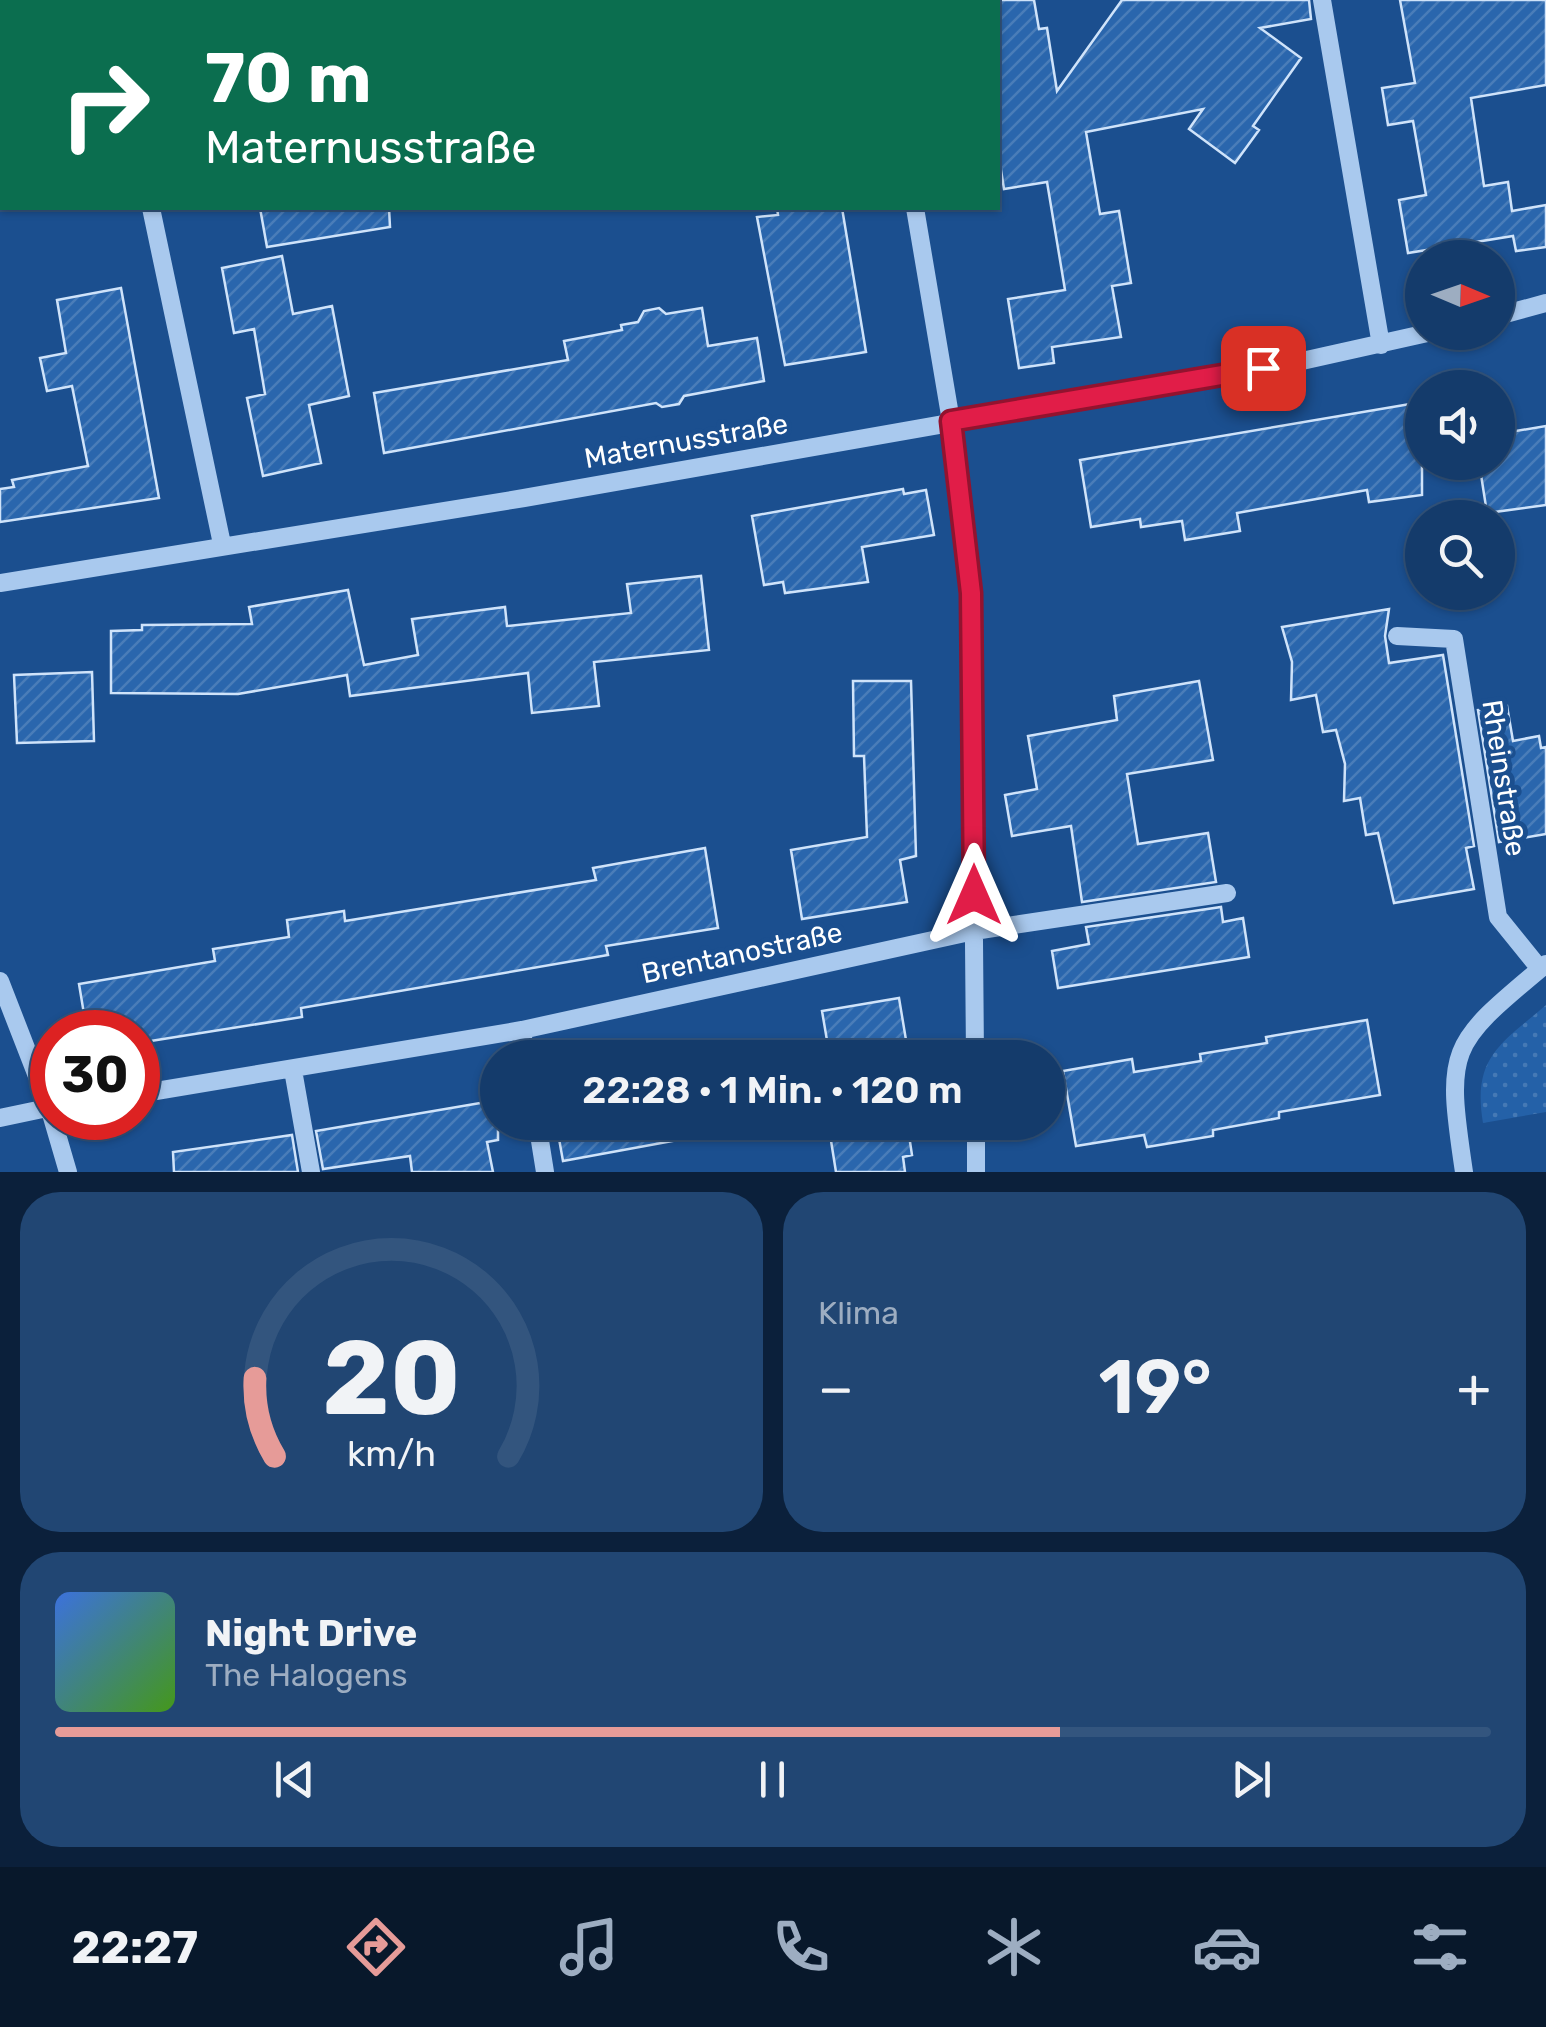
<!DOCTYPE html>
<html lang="de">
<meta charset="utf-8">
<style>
:root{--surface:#143b6b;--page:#214673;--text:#f1f3f6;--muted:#9dadc1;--line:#33557e;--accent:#e69b98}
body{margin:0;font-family:Rubik,sans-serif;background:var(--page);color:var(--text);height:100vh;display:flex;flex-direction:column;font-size:38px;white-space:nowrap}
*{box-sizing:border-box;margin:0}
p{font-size:32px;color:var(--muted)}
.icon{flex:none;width:55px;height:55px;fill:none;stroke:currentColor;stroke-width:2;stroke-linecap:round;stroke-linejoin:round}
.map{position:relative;height:1172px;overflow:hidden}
.side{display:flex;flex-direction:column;gap:20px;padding:20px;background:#0b203b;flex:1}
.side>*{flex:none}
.top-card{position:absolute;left:0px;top:0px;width:1000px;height:210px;box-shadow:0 2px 8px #0004,0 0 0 2px var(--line);background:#0b6e4f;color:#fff;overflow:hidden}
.needle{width:65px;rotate:92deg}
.tools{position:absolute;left:1405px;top:240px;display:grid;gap:20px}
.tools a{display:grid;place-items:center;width:110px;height:110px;border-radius:50%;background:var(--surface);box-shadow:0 2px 8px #0004,0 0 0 2px var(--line);font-size:50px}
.speed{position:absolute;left:30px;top:1010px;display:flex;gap:20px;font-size:50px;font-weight:700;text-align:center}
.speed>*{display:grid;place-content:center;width:130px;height:130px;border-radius:50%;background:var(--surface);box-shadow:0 2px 8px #0004,0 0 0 2px var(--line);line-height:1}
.speed .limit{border:15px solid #d22;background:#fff;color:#111}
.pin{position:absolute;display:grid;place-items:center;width:85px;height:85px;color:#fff;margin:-42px;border-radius:20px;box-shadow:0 5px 15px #0006}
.me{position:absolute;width:110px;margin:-55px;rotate:0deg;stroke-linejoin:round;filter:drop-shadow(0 0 8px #0008)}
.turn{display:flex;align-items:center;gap:35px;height:210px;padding:0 40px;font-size:45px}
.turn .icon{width:130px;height:130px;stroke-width:2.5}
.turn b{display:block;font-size:70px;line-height:85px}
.big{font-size:75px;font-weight:600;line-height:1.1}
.side .widget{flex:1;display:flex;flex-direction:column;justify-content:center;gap:15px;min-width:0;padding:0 35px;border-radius:40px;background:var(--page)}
.side .dial{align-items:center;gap:0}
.dial svg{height:260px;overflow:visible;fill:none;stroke:var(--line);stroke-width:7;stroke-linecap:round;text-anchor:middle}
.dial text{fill:var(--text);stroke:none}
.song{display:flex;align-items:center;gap:30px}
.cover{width:120px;height:120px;border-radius:15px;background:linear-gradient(135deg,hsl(220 70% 55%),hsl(100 70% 35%))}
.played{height:10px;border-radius:5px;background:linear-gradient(90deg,var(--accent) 70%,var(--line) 70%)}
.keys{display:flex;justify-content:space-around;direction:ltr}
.heat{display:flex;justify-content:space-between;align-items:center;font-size:55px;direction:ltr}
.side .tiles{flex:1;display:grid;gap:20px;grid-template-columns:1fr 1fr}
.widget:last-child{grid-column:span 2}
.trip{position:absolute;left:480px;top:1040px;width:585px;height:100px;border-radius:50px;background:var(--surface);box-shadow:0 2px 8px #0004,0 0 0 2px var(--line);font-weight:600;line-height:100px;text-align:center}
.tab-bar{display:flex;height:160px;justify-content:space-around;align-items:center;background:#08182b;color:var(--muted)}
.tab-bar .icon{width:70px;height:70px}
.tab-bar .on{color:var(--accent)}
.tab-bar b{font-size:45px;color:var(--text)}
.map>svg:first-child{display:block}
</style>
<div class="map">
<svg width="1546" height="1172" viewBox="0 0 1546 1172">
<defs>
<pattern id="park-dots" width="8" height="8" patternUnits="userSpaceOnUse" patternTransform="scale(2.5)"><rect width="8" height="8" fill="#2461a8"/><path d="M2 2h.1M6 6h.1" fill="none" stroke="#4579b5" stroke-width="1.8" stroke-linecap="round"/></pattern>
<pattern id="building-hatch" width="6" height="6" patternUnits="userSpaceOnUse" patternTransform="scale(2.5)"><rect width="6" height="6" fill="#2a66ad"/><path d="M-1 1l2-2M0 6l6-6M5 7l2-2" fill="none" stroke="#4a7db9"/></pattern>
</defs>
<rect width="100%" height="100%" fill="#1b4f8f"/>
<!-- park -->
<path fill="url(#park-dots)" d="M1546,1005V1112L1483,1123C1472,1057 1501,1044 1546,1005Z"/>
<!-- building -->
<path fill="url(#building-hatch)" stroke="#cfe3fa" stroke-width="2.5" d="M998,0H1034L1039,29L1047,28L1057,91L1122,0H1309L1311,19L1260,28L1301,58L1253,126L1259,130L1235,163L1189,129L1203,109L1086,132L1100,214L1119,211L1131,283L1112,286L1121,337L1052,347L1054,363L1019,368L1008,299L1065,290L1047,182L1004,189L998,151Z
M1400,0H1546V85L1471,98L1484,186L1508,182L1512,211L1546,205V247L1516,251L1513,236L1408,253L1399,200L1426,195L1413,121L1388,125L1382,88L1415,83Z
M260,208H389L390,227L267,247Z
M777,208H842L866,352L785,365L757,217L778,215Z
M282,256L293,314L332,306L349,396L309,405L321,463L263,476L247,398L265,394L254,329L234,333L222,268Z
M121,288L159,498L0,522V489L14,487L12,480L88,466L72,386L47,391L40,358L66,353L57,300Z
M659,308L666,314L702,308L708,346L757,338L764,381L684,396L679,404L662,407L656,403L384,453L374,393L568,360L564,341L622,330L621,325L638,322L644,311Z
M1422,402V495L1369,502L1367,490L1237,513L1240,531L1185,540L1182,521L1141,527L1140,519L1091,527L1080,460Z
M1546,426V505L1487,513L1479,462H1498V434Z
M903,489L904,494L926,490L934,535L862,547L868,582L785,593L783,582L764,585L752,516Z
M701,576L709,650L594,662L599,706L532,713L528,673L350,696L347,675L238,694L111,693V631L142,630V625L252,624L249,607L348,590L364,665L418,655L412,619L505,607L507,626L631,613L627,584Z
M1389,609L1385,636L1389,663L1443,655L1474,846L1466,848L1474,889L1394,903L1378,833L1366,835L1360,798L1344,801L1345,764L1336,730L1323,732L1316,695L1291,700L1292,662L1282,627Z
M92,672L94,741L17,743L14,675Z
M853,681H911L916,856L900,860L907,902L802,919L791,850L867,837L864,756H854Z
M1199,681L1213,760L1127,774L1138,844L1208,833L1216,882L1082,902L1071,826L1012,836L1005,795L1037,789L1028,736L1117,720L1114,696Z
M1507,706L1513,741L1539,736L1541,748L1546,747V834L1499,842L1478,710Z
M705,848L718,928L606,946L608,955L301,1008L302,1017L138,1043V1032H87L79,984L215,961L213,949L289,937L287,920L344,911L345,921L596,880L593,868Z
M1221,907L1223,922L1243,918L1249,957L1058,988L1052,951L1089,944L1086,927Z
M899,998L909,1058H830L822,1011Z
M1367,1020L1380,1095L1279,1112V1118L1213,1130V1136L1147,1147L1144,1135L1076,1146L1063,1071L1132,1059L1134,1072L1201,1061L1200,1054L1267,1043L1266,1037Z
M498,1100V1140L487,1142L493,1172H412L410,1156L323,1169L316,1131Z
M556,1122H676L678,1140L563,1161Z
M828,1122H907L912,1155L903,1157L905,1172H836Z
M292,1135L298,1172H174L173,1152Z"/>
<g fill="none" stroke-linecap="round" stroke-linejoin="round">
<!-- minor -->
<path stroke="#a9c9ee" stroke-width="18" d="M880,0V2
M1322,0L1381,345
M151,208L222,544
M915,208L951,421L971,593L975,1058
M1498,316L1546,303
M0,583L524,498L1302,361L1432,332
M1397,636L1454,639L1498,917L1540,969
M0,981L49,1107L68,1172
M522,1030L526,1058
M293,1070L311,1172
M138,1094L522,1030L974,931L1227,893
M0,1118L52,1107
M537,1122L545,1172
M976,1122V1172
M1464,1172C1445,1046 1449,1045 1546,964"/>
</g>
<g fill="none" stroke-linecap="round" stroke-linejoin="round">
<!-- route casing -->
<g stroke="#92132f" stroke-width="25">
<path id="route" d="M974,895L971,593L951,421L1263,368"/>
</g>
<!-- route -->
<use href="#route" stroke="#e11d48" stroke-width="18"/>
</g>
<g text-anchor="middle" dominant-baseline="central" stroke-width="10" stroke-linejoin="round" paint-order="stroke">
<!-- street labels -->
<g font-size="28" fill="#fff" stroke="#1b4f8f">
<text transform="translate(686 441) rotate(-10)">Maternusstraße</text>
<text transform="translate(1504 778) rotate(81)">Rheinstraße</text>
<text transform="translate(742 953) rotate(-12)">Brentanostraße</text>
</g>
</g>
</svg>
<div class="tools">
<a><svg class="needle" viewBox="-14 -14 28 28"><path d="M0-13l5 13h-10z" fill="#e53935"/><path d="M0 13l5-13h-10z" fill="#9dadc1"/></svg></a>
<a><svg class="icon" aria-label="sound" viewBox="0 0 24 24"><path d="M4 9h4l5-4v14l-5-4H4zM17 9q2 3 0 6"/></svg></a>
<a><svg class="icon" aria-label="search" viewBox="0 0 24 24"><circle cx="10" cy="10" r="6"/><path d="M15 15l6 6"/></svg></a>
</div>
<div class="speed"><div class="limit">30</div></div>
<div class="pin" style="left:1263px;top:368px;background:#d93025"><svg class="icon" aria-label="arrive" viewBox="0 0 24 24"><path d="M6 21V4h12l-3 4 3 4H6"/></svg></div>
<svg class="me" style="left:974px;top:895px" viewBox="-20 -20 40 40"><path d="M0-17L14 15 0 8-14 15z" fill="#e11d48" stroke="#fff" stroke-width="4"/></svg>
<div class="trip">22:28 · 1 Min. · 120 m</div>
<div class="top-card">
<div class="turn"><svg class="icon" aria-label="right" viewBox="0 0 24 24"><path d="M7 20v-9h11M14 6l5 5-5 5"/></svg><div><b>70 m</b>Maternusstraße</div></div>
</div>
</div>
<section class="side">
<div class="tiles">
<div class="widget dial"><svg viewBox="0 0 100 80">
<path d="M14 69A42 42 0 1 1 86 69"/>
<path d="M14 69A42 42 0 0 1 8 45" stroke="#e69b98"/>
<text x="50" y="56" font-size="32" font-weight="700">20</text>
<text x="50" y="72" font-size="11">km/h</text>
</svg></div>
<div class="widget"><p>Klima</p>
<div class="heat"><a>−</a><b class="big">19°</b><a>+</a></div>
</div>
<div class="widget">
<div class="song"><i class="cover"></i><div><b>Night Drive</b><p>The Halogens</p></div></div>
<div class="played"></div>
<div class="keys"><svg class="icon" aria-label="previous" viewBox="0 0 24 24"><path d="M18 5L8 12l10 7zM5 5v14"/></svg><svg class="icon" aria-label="pause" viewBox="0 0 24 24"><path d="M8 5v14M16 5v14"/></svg><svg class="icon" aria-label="next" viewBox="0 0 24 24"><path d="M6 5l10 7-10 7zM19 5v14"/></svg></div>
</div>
</div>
</section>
<nav class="tab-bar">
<b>22:27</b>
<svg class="icon on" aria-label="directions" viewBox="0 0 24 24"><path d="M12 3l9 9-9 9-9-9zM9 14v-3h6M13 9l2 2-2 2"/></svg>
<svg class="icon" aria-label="music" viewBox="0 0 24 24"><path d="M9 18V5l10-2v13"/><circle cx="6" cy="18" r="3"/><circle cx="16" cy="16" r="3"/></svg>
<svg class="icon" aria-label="phone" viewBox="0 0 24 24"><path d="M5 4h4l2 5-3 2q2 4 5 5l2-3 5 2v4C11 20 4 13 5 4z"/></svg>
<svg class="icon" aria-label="climate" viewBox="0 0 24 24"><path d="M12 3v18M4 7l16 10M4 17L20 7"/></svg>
<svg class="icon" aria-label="car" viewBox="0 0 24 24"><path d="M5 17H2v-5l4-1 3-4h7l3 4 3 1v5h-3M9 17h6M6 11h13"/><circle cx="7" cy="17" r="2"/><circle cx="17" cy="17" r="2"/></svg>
<svg class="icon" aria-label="filters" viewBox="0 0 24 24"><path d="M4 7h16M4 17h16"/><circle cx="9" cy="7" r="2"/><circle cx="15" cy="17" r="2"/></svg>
</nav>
